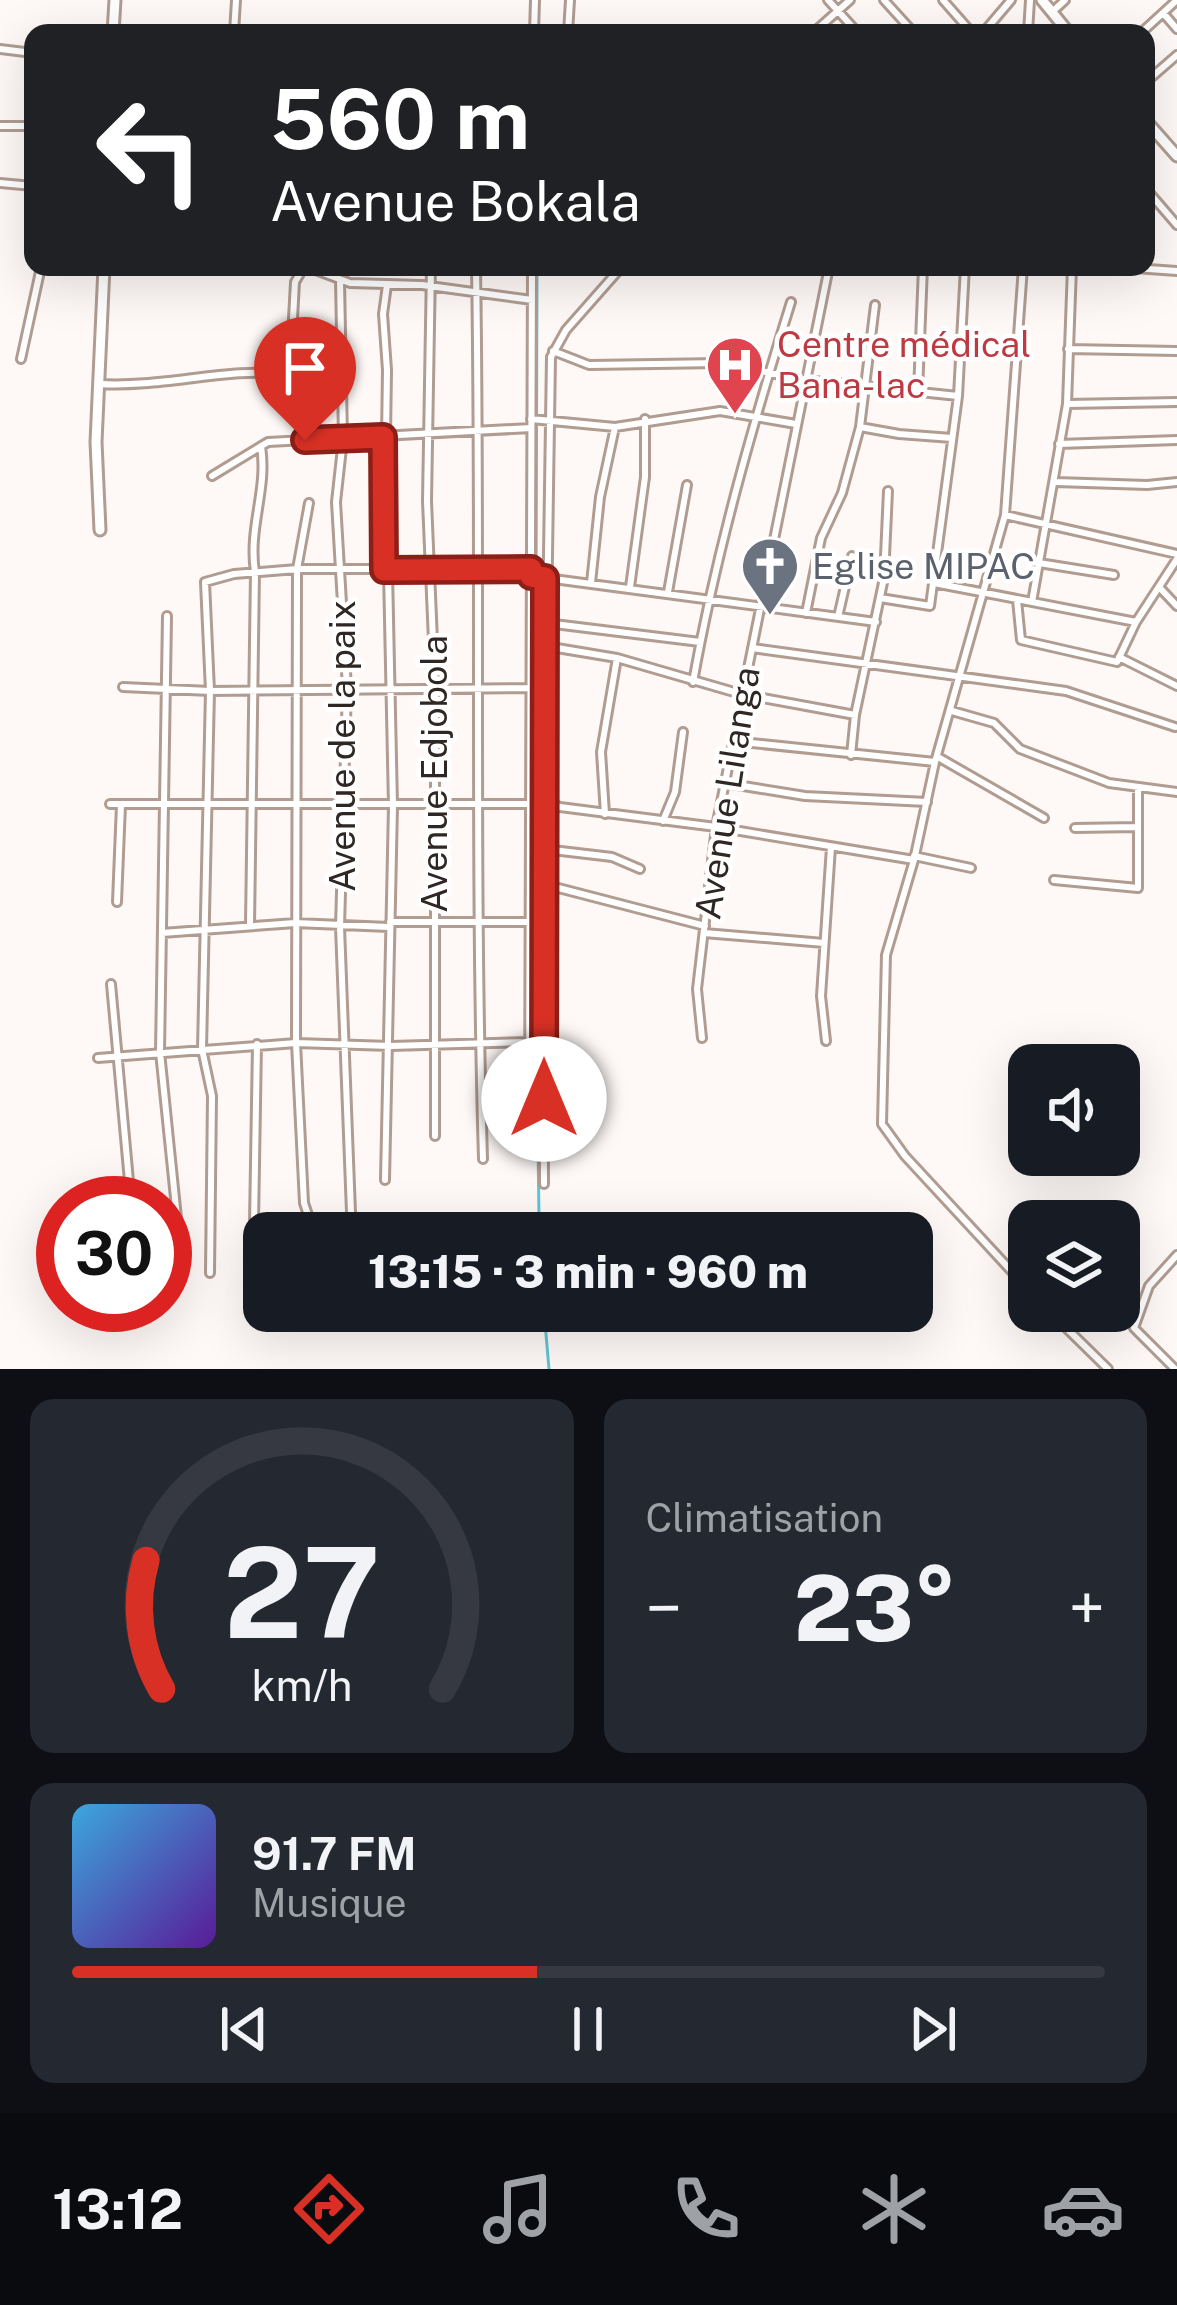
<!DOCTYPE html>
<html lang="fr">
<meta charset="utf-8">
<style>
:root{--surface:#171b24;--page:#242831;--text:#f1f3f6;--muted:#9ea1a6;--line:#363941;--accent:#d93025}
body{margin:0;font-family:"Public Sans",sans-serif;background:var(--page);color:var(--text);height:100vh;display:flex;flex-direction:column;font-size:45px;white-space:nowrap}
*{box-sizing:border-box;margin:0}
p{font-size:39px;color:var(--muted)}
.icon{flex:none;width:66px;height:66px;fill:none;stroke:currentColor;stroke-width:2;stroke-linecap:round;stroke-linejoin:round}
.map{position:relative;height:1369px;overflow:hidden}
.side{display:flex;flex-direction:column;gap:30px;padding:30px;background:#0d0f14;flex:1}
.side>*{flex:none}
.guide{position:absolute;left:24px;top:24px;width:1131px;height:252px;border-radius:24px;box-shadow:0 12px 48px #0002;background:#202124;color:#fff;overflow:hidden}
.fabs{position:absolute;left:1008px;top:1044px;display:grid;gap:24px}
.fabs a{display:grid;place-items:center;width:132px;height:132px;border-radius:24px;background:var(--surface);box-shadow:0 12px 48px #0002;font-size:60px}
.speed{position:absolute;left:36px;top:1176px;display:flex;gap:24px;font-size:60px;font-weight:700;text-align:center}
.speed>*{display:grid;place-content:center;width:156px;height:156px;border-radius:50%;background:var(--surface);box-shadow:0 12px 48px #0002;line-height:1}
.speed .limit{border:18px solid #d22;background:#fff;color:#111}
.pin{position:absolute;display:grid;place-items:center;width:102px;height:102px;color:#fff;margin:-123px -51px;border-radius:50% 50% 50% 0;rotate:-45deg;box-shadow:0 0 12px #0007}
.pin .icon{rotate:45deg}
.me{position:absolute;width:132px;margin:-66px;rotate:0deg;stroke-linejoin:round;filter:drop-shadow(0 0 9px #0008)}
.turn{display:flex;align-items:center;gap:42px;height:252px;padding:0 48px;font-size:54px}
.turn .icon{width:156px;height:156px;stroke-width:2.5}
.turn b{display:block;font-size:84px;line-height:102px}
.big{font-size:90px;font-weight:800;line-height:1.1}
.side .widget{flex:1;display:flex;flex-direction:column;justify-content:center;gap:18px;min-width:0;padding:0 42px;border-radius:24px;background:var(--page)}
.side .dial{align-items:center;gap:0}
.dial svg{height:312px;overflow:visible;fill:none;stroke:var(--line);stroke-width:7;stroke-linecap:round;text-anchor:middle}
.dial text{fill:var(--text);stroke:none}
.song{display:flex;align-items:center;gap:36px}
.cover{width:144px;height:144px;border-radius:18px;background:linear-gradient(135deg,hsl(200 70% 55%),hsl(270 70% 35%))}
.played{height:12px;border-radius:6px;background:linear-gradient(90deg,var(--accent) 45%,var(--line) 45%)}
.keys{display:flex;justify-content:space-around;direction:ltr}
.heat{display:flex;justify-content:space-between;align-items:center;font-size:66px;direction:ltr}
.side .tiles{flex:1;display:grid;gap:30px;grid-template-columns:1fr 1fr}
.widget:last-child{grid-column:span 2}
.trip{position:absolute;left:243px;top:1212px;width:690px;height:120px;border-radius:24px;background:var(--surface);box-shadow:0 12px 48px #0002;font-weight:800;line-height:120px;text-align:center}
.tabs{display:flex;height:192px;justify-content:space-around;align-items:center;background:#090b0e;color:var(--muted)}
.tabs .icon{width:84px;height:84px}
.tabs .current{color:var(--accent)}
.tabs b{font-size:54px;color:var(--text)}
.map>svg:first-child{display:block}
</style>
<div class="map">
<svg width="1177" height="1369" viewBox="0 0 1177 1369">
<rect width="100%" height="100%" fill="#fef9f7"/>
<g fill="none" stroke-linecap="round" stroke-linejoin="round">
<!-- stream -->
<path stroke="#60c5d3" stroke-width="3" d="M538,33V17
M533,1233L539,1216L535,929L537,267
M544,1311L549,1369"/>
<!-- street casing -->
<g stroke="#b19c91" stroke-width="12">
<path id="street" d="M828,0L858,33
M884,0L914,33
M943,0L972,33
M1052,12L1065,0
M1164,14L1177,29
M234,33L236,0
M534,33L535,0
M568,33L570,0
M813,33L850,0
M983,33L1011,0
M1028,33L1030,0
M1141,33L1177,0
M0,49L33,53
M1146,82L1177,55
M0,126H33
M0,183L33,186
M1146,189L1177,225
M307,267L350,283L422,285L532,300
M431,267L427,501L435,688V1136
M476,267C481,564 474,862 483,1159
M1023,267L1005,515L935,762L914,860L886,955L882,1124L905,1156L1029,1290
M1120,267L1177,271
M340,280L343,439L336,502L347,688L340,927L351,1212
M1068,349L1177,351
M553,351L589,365L721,363L805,380L958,396
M21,359L41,267
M99,384C163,388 227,367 290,374L295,282L304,267
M918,392L923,267
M1067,404L1177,402
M531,419L615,427L720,411L796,424
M860,427L899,434L952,438
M1059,444L1177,440
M212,476L268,442L531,428
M1056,482L1147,485L1177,482
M309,503L297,569L296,1043L304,1203L314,1233
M1005,515L1177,554
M1039,563L1114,575
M384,570L387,370L383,314L387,285
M531,576L876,622
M591,583L600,497L615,427
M934,583L1136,622
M630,587L645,477V419
M1159,587L1177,606
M668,592L687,485
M880,598L930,606L958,396L965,267
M1017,600L1021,640L1117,662L1136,622L1177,559
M1032,602L1067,404L1072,267
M806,613L821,538L842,493L860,427L875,305
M167,616L160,1052L180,1247
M838,617L852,556
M546,623L700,642
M545,646L617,658L741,694L855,715
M752,648L1066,691L1175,727
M1119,657L1177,686
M693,682C716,553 752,427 791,302
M123,687L210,691L531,688
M952,711L994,723L1020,749L1109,783L1177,792
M732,741L935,762
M851,755L855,715L884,578L888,491
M938,757L1044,818
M725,783L805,796L927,802
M546,801L560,807L716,827L914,860
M110,804H531
M605,814L601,752L617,658
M663,821L675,792L683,732
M1075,828L1137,827
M544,849L612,857L640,869
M914,856L971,868
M1054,880L1138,888V788
M543,884L705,926
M117,902L121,805
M390,922H530
M250,925L255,572C248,527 268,490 261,446
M162,933L295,923L389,927
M704,933L824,943
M111,984L131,1203
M702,1038L697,989L716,827L829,267
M826,1041L821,996L831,847
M98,1058L296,1043L391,1046L528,1042
M529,1107L532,267
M385,1180L393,806L388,572
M544,1184L543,884L551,357L566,330L618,271L628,267
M210,1273L212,1096L202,1049L210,691L205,582L234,574L297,569H531
M253,1283L257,1044
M1049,1311L1108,1369
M1175,1369L1134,1328L1149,1286L1177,1255"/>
</g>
<!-- secondary casing -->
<g stroke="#b19c91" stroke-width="15">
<path id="secondary" d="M1042,0L1069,33
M113,33L115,0
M1146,121L1177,156
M100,530L96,442L104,267"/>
</g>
<!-- street -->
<use href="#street" stroke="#fff" stroke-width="6"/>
<!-- secondary -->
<use href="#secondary" stroke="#fff" stroke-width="9"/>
</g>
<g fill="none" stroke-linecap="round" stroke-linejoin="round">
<!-- route casing -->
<g stroke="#8d1f18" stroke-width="30">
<path id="route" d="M305,440L383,437L384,570L531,569V576L545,578L544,1099"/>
</g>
<!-- route -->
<use href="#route" stroke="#d93025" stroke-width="21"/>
</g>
<!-- icons -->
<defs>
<g id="hospital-pin" transform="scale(3)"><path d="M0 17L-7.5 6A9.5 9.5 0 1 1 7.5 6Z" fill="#e0444e" stroke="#fff"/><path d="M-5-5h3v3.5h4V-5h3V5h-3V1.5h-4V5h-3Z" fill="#fff"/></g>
<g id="church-pin" transform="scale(3)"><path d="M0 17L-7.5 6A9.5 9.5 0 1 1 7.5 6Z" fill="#6b7280" stroke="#fff"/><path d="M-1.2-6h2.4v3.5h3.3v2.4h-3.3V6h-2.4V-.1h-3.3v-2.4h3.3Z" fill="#fff"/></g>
</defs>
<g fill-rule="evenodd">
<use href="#hospital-pin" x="735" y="365"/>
<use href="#church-pin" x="770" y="566"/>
</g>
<g text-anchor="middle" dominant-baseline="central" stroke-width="9" stroke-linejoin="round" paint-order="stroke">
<!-- health labels -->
<g font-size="36" fill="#be3a42" stroke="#fff" text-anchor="start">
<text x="777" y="344">Centre médical<tspan x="777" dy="41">Bana-lac</tspan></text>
</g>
<!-- worship labels -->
<g font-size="36" fill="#5b616d" stroke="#fff" text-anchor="start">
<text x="812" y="566">Eglise MIPAC</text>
</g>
<!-- street labels -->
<g font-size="36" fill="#2f2723" stroke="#fff">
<text transform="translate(342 746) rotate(-90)">Avenue de la paix</text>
<text transform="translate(434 774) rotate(-90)">Avenue Edjobola</text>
<text transform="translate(727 793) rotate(-81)">Avenue Lilanga</text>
</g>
</g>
</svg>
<div class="fabs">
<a><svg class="icon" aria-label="sound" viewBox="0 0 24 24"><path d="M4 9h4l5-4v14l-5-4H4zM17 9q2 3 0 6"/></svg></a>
<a><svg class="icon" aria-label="layers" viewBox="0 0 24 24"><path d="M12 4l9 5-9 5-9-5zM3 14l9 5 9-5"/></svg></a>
</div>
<div class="speed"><div class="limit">30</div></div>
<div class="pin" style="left:305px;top:440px;background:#d93025"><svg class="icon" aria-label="arrive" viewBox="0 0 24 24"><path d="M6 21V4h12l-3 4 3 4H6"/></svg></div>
<svg class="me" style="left:544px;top:1099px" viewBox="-20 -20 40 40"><circle r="19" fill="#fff"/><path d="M0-13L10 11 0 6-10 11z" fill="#d93025"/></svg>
<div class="trip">13:15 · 3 min · 960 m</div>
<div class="guide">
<div class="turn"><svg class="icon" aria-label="left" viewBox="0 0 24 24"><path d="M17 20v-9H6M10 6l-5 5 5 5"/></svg><div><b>560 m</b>Avenue Bokala</div></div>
</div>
</div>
<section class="side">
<div class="tiles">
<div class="widget dial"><svg viewBox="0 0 100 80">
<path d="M14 69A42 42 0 1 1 86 69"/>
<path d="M14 69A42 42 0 0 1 10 36" stroke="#d93025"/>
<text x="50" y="56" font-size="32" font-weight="700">27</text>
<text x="50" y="72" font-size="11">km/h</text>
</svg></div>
<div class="widget"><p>Climatisation</p>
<div class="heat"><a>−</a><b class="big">23°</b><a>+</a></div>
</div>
<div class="widget">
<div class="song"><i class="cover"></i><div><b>91.7 FM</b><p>Musique</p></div></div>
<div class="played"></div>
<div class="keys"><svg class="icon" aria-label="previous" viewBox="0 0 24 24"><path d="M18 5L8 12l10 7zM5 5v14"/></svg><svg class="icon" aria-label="pause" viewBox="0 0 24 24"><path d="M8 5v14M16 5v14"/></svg><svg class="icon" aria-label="next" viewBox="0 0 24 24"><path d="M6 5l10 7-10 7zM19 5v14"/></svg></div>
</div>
</div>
</section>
<nav class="tabs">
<b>13:12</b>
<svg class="icon current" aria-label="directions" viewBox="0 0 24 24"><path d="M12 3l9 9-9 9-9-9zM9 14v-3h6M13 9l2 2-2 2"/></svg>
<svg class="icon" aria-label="music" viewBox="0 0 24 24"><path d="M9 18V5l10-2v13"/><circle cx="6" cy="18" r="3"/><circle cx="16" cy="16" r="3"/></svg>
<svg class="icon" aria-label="phone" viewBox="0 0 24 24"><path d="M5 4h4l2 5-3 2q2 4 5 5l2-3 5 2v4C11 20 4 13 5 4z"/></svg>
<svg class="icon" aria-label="climate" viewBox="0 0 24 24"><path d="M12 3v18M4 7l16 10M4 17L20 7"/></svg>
<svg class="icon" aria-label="car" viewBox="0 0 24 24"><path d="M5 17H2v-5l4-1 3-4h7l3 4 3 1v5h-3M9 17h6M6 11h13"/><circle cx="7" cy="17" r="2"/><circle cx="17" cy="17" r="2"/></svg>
</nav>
